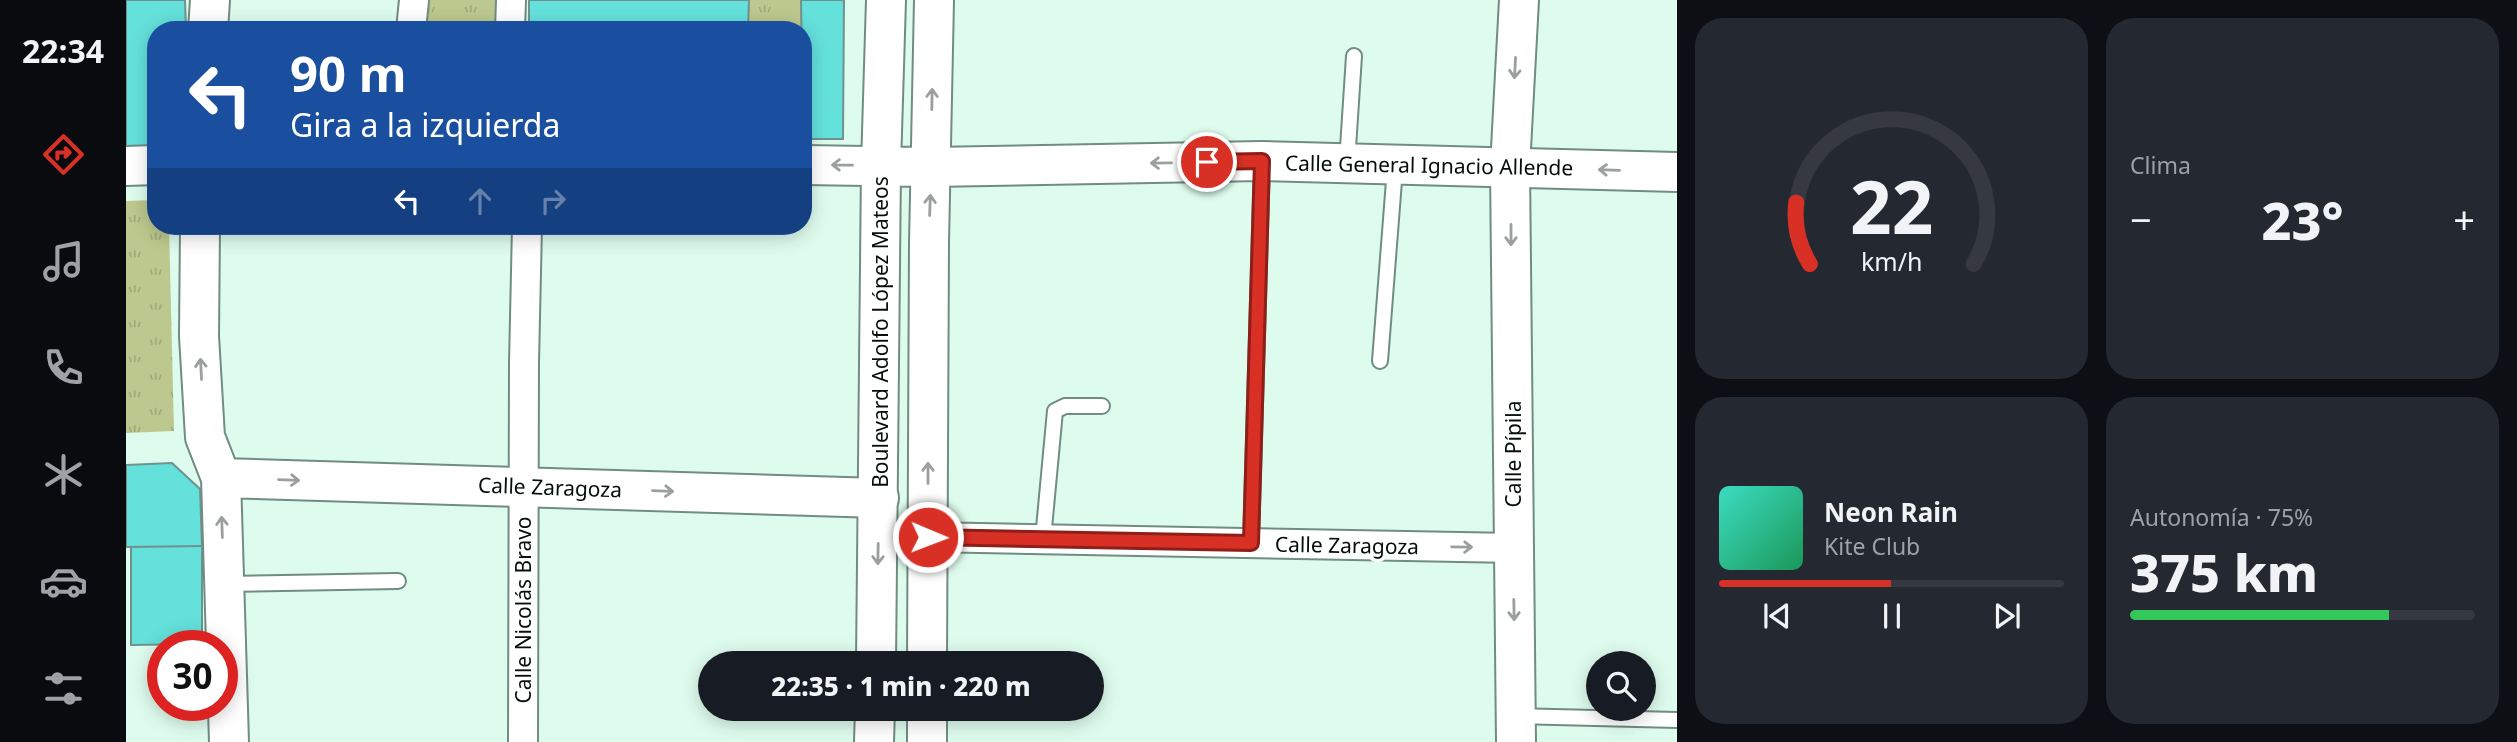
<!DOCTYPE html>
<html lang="es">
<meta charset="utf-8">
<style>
:root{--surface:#171b24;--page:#242831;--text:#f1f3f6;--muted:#9ea1a6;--line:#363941;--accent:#d93025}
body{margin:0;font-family:"Noto Sans",sans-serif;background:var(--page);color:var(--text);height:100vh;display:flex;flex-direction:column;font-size:26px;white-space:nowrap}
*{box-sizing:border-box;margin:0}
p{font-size:23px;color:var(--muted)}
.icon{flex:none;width:38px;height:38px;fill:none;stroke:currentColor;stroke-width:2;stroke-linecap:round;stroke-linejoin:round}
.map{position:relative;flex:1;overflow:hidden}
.sheet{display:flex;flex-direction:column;gap:18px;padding:18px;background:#0d0f14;width:840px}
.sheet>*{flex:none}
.guide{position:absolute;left:21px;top:21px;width:665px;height:214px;border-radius:28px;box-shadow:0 4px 18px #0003;background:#1a4fa0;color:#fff;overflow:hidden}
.controls{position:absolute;left:1460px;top:651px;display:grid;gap:14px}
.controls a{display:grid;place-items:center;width:70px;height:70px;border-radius:50%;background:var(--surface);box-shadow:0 4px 18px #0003;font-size:35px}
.speed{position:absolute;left:21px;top:630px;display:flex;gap:14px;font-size:35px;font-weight:700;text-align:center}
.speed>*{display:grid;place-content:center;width:91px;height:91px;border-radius:50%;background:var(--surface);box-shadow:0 4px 18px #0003;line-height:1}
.speed .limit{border:10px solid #d22;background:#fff;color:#111}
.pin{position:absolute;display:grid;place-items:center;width:60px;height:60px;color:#fff;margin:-30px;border:4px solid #fff;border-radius:50%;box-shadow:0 2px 7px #0007}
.me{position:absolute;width:77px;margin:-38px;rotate:91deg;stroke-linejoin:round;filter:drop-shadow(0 0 5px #0008)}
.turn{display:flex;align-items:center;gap:24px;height:147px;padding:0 28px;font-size:32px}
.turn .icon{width:91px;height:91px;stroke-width:2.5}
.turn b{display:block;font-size:49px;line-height:60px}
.lanes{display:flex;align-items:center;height:66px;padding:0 28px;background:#0003;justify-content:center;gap:35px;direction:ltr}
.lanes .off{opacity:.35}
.big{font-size:52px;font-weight:800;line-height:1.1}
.sheet .tile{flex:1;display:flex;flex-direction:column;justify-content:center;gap:10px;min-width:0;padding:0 24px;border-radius:28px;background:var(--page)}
.sheet .dial{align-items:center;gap:0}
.dial svg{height:182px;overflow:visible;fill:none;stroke:var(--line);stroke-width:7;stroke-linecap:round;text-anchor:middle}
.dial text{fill:var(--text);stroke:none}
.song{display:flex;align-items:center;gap:21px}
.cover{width:84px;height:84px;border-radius:10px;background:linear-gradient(135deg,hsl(170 70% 55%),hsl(150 70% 35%))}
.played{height:7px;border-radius:4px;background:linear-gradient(90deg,var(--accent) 50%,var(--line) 50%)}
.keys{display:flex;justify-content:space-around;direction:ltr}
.heat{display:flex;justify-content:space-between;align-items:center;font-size:38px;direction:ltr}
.charge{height:10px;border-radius:5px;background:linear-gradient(90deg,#34c759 75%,var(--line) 0)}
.sheet .tiles{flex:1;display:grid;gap:18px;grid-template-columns:repeat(2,1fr)}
.trip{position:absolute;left:572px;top:651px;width:406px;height:70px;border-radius:35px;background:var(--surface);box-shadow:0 4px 18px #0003;font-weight:800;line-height:70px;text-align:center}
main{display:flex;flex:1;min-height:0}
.tabs{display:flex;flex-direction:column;width:126px;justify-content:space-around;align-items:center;background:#090b0e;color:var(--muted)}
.tabs .icon{width:49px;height:49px}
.tabs .on{color:var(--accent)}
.tabs b{font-size:32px;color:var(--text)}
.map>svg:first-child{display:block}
</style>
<main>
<nav class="tabs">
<b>22:34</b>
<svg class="icon on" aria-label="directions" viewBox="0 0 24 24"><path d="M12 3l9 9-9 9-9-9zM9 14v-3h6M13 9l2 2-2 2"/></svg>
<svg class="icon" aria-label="music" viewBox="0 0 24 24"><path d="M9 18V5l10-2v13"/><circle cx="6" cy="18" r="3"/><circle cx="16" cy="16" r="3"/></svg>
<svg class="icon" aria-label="phone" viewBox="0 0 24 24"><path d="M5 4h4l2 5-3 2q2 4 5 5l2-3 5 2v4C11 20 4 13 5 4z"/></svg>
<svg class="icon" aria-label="climate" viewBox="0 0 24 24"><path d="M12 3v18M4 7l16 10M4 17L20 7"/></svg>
<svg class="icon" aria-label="car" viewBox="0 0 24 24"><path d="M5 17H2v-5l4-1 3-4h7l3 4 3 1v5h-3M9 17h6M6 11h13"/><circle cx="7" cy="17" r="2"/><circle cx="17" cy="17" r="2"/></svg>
<svg class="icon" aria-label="filters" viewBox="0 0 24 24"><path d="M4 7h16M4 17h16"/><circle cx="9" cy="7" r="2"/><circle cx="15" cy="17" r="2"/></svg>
</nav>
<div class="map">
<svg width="1551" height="742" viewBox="0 0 1551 742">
<defs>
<pattern id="grass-tufts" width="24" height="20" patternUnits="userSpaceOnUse" patternTransform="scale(1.75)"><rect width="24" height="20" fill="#bdc88e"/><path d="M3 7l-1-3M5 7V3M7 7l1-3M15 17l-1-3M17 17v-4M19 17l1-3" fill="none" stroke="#a1ab79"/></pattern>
</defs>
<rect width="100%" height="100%" fill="#defcee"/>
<!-- grass -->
<path fill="url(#grass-tufts)" d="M298,0H376L375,30H296Z
M623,0H675V30H622Z
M30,200V226H43L48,431L0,433V201Z"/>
<!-- building -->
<path fill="#64e1db" stroke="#71918f" stroke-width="2" d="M0,0H59L60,30H30V147L0,148Z
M403,0H623L622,30H403Z
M675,0H718L717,139H677Z
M46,463L74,489L76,546L0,547V465Z
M76,546V644L5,645V547Z"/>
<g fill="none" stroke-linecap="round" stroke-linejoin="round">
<!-- lane casing -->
<g stroke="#718c80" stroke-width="18">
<path id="lane" d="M1221,163L1228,56
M1254,361L1269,168
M917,539L929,411L939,406H976
M1125,543L1136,163
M99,584L272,581
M1391,716L1551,720"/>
</g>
<!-- street casing -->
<g stroke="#718c80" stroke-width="32">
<path id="street" d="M285,30L288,0
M384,30L385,0
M802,537L1388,548
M397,742L398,363L401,226"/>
</g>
<!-- secondary casing -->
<g stroke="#718c80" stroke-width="42">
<path id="secondary" d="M82,30L84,0
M74,226L73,336L79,437L95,478L103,742
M95,478L753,498
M1390,742L1384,167L1393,0"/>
</g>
<!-- primary casing -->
<g stroke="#718c80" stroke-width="42">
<path id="primary" d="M677,165L805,167L1136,161L1551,172
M0,166L30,165
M750,663L755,166L760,0
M801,663L803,243L808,0
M748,742L749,709
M801,742V709"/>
</g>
<!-- lane -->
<use href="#lane" stroke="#fff" stroke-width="14"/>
<!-- street -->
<use href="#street" stroke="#fff" stroke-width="28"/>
<!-- secondary -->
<use href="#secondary" stroke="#fff" stroke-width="38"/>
<!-- primary -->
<use href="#primary" stroke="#fff" stroke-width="38"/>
</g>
<!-- one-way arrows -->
<defs><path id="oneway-shaft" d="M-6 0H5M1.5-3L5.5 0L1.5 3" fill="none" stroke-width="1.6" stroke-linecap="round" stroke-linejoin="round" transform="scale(1.75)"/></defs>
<g stroke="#9b9f9d">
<use href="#oneway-shaft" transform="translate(1389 68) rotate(93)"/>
<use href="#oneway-shaft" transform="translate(806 99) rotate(-89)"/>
<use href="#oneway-shaft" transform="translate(1035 163) rotate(179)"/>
<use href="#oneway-shaft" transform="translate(716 165) rotate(-179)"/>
<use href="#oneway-shaft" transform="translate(1483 170) rotate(-178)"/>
<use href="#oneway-shaft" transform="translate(804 205) rotate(-88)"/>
<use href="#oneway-shaft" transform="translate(1385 235) rotate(90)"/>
<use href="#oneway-shaft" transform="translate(75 369) rotate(-93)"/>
<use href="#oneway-shaft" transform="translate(802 473) rotate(-90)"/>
<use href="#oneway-shaft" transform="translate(163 480) rotate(2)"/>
<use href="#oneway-shaft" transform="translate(537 491) rotate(2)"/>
<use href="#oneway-shaft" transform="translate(96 527) rotate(-92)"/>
<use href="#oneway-shaft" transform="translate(1336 547) rotate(1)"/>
<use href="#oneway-shaft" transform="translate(752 554) rotate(91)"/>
<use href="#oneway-shaft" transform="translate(1388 610) rotate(89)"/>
</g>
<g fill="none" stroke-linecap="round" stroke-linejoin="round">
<!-- route casing -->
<g stroke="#8d1f18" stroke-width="18">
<path id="route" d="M802,537L1125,543L1136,161L1081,162"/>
</g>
<!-- route -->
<use href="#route" stroke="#d93025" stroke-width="12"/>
</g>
<g text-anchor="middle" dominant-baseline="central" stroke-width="7" stroke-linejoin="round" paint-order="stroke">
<!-- street labels -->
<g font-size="21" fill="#050f0a" stroke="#fff">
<text transform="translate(1303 165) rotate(1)">Calle General Ignacio Allende</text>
<text transform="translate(754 332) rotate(-90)">Boulevard Adolfo López Mateos</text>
<text transform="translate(1387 454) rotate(-90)">Calle Pípila</text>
<text transform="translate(424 487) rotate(2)">Calle Zaragoza</text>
<text transform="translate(1221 545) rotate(1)">Calle Zaragoza</text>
<text transform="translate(397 610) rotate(-90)">Calle Nicolás Bravo</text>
</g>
</g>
</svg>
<div class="controls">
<a><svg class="icon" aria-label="search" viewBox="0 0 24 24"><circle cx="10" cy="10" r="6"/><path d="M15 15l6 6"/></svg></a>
</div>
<div class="speed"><div class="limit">30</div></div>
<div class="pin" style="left:1081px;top:162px;background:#d93025"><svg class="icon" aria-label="arrive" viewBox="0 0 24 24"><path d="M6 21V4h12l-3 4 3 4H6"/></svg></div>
<svg class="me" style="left:802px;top:537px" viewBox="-20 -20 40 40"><circle r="17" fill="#d93025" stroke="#fff" stroke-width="3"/><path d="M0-11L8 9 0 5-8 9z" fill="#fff"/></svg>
<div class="trip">22:35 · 1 min · 220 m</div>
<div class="guide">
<div class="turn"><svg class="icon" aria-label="left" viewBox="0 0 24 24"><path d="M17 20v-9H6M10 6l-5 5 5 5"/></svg><div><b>90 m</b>Gira a la izquierda</div></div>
<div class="lanes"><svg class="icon" aria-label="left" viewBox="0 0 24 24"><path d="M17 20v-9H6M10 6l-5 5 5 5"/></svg><svg class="icon off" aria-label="ahead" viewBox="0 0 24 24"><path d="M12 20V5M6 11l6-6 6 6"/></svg><svg class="icon off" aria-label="right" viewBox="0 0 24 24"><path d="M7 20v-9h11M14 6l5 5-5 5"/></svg></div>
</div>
</div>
<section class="sheet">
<div class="tiles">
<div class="tile dial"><svg viewBox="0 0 100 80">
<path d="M14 69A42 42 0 1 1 86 69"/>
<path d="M14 69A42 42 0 0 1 8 42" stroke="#d93025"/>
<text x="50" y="56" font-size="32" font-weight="700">22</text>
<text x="50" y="72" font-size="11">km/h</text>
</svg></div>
<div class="tile"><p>Clima</p>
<div class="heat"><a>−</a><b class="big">23°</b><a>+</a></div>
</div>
<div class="tile">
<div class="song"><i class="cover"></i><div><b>Neon Rain</b><p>Kite Club</p></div></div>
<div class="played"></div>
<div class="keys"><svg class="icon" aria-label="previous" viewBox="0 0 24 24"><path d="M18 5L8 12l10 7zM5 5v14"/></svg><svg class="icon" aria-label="pause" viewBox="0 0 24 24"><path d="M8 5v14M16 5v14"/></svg><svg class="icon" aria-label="next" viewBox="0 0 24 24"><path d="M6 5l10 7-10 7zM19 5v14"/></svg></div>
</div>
<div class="tile"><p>Autonomía · 75%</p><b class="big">375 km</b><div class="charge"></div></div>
</div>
</section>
</main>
